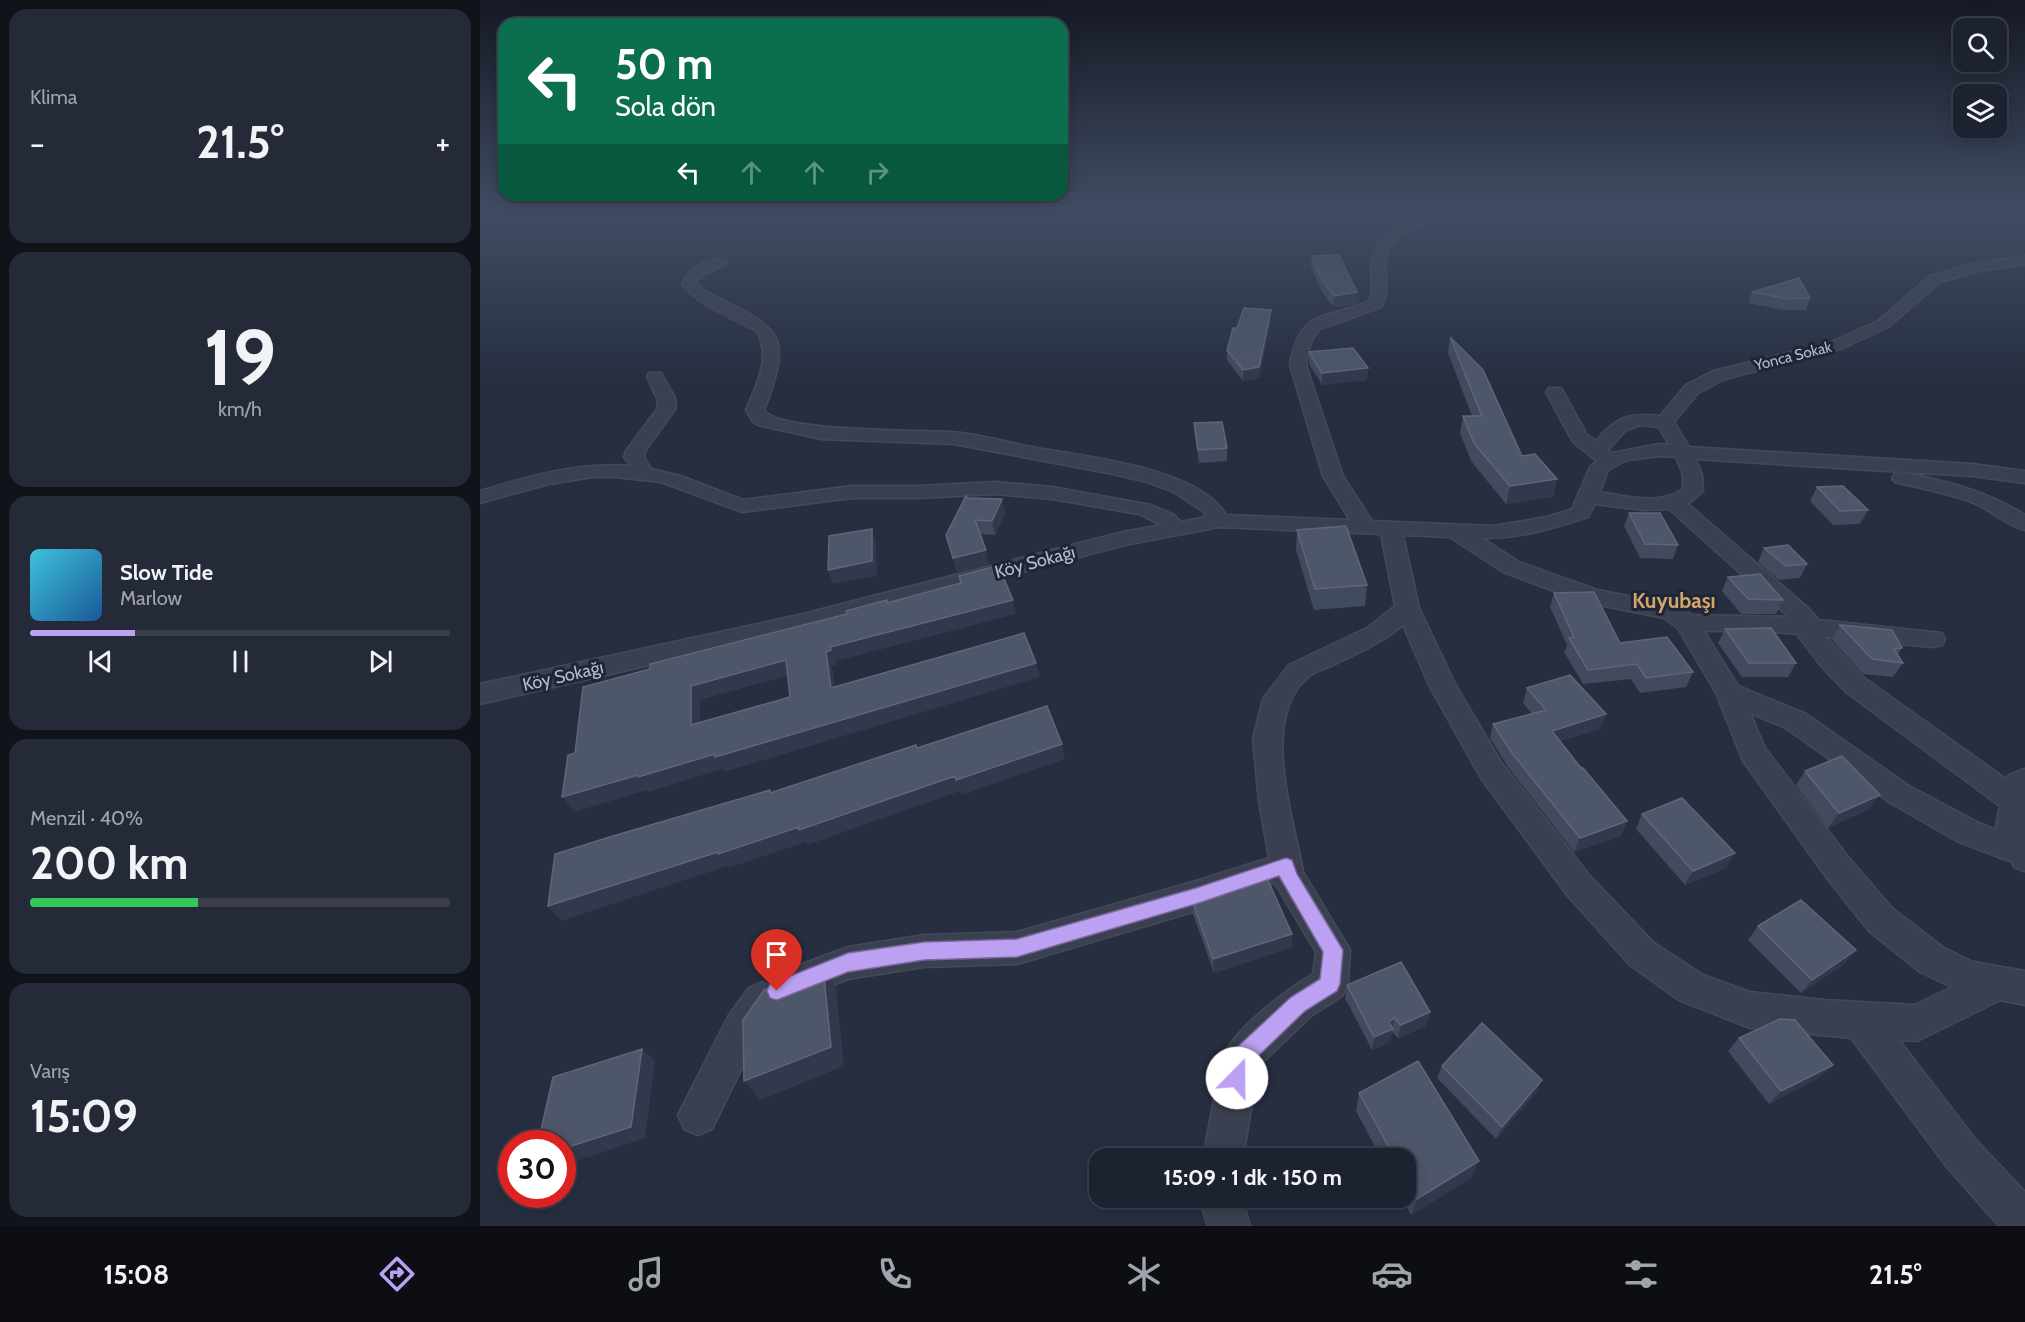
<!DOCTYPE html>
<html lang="tr">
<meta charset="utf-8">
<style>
:root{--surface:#1d2230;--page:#252a38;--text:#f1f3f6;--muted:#a0a4ab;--line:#3b3f4c;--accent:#bca0f2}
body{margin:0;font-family:Cabin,sans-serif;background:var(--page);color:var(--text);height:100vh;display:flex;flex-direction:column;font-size:22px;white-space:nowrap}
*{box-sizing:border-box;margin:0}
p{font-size:20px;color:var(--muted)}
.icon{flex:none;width:33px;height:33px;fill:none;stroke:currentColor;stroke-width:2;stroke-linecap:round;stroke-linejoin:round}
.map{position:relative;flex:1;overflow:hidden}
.panel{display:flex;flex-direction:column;gap:9px;padding:9px;background:#10131a;width:480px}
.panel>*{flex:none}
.guide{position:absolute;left:18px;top:18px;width:570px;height:183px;border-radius:18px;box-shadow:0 3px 15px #0003,0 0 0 2px var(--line);background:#0b6e4f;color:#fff;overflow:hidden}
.fabs{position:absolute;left:1473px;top:18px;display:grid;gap:12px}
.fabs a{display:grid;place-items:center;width:54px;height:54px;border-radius:12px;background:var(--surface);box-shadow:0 3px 15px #0003,0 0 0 2px var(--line);font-size:30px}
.speed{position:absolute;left:18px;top:1130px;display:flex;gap:12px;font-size:30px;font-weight:700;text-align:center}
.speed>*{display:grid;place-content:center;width:78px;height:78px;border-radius:50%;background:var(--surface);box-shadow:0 3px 15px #0003,0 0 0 2px var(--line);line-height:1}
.speed .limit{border:9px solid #d22;background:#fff;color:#111}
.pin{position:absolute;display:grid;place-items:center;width:51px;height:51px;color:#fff;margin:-62px -26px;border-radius:50% 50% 50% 0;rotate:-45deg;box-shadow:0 0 6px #0007}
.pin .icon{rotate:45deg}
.me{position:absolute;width:66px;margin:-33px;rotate:22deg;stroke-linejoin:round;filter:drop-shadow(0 0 4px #0008)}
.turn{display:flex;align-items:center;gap:21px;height:126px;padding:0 18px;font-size:27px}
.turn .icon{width:78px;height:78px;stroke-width:2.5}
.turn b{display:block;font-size:42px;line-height:51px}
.lanes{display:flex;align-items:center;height:57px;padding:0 18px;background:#0003;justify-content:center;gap:30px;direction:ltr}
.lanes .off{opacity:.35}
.big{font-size:45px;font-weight:700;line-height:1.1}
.panel .tile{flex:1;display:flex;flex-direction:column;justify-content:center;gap:9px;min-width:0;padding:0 21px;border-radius:18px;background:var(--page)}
.panel .dial{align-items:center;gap:0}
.dial b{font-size:78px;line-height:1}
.song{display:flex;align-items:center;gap:18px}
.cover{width:72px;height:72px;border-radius:9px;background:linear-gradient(135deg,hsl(190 70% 55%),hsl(210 70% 35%))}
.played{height:6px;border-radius:3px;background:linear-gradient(90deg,var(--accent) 25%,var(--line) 25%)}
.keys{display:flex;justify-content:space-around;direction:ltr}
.heat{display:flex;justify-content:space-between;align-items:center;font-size:33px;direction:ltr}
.charge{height:9px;border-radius:4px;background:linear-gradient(90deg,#34c759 40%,var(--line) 0)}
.trip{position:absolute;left:609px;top:1148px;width:327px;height:60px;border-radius:18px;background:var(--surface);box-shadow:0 3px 15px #0003,0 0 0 2px var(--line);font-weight:700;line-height:60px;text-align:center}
.tab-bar{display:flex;height:96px;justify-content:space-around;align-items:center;background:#0c0e13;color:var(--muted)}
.tab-bar .icon{width:42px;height:42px}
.tab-bar .on{color:var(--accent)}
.tab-bar b{font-size:27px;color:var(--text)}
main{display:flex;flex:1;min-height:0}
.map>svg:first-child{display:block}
</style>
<main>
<section class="panel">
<div class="tile"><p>Klima</p>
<div class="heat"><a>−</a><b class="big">21.5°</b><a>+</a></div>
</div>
<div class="tile dial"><b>19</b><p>km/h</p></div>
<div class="tile">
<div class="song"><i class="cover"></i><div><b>Slow Tide</b><p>Marlow</p></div></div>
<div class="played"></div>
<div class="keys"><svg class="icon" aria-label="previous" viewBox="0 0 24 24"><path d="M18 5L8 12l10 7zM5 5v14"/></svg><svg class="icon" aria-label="pause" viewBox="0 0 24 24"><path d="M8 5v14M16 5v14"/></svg><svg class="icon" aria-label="next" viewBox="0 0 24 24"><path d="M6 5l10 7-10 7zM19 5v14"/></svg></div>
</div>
<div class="tile"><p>Menzil · 40%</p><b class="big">200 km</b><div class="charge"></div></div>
<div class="tile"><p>Varış</p><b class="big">15:09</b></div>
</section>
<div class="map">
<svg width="1545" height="1226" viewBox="0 0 1545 1226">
<rect width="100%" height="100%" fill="#272e40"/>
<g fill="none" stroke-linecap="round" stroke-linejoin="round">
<!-- minor casing -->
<g stroke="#444959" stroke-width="3">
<path id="minor" d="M952,210H967C952,225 926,226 912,244C897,263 914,288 901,307L840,329C830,339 828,351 826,365L863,476L892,521L1013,526L1067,517L1092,509L1110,467L1117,461L1093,442L1066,392L1069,388H1081L1107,435L1116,441C1136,417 1149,412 1180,416L1206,385L1233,371L1349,343L1398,321L1450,276L1497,263L1545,256V264L1498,271L1460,282L1408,327L1361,349L1245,379L1218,393L1194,422L1209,447L1492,464L1545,471V483L1492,476L1422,472C1468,482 1505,490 1545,515V530C1528,526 1513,512 1496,504C1470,493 1442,489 1415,482L1412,478L1415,474L1422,472L1216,459L1222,475L1223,491L1208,504L1328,608L1339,620L1462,633L1465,639L1462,645L1453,647L1346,637L1384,678L1526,779L1529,775L1545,769V871L1534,867L1532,862L1477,841L1409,802L1306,728L1270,713L1285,748L1368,857L1413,909L1464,948L1493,962L1545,971V1005L1520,1000L1437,1041L1419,1040L1495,1139L1545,1192V1226H1519L1467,1167L1371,1038L1270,1028L1199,1000L1150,965L1087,895L1001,778L949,685L923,625C902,643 877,653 851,666C844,669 833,672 827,678C781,717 812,815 822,866L823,872L870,950L868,984L862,996L831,1016L778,1067L763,1158H723L742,1058C755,1028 805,991 833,974L836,952L795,883L716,911L537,964L444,967L368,979L315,1000L303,995L297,983L303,971L368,947L444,935L537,932L716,881L789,858L779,801L773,739L783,699L809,665L889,627L915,606L901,534L739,527L645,545L323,630L0,704V684L323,614L643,532L681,525L659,514L572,499L515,494L439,498H372L262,512L181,482L135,477H113L69,484L0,503V491C49,476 99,462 151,466L144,457L146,451L178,408L177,398L167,377L169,373H181L195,398L196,408L165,451L164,457L171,469L201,476L263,500L372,486H439L515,482L572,487L671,505L694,515L701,522L726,517L723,511L692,491L667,482L633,474L474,444L341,439L278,425L273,422L266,410C277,384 291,359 277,331C253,318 219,306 202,284C209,270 228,256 245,259L247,262L245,265L223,275L216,283L225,291C294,328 317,326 284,410C295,432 442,430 471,432C500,434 529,443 557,448C608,457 719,468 746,515L870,520L843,476L810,365C820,307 846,320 890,301C894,289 890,276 892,263C895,232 928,221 952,210ZM1160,425L1179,427L1189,445L1179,444L1132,453L1128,450L1145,431ZM1179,456L1196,457L1203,475V489C1181,506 1145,496 1120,492L1128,470L1147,460ZM1115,504L1163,510L1189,509L1309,617L1212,615L1199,606L1191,604L1117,590L1039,562L1002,538C1037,539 1075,528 1108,517ZM923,535L970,537L1023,572L1104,602L1184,618L1198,628L1236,693L1263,761L1346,877L1389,931L1440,972L1472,987L1435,1005L1344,1000L1270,992L1223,975L1174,943L1109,875L1021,762L975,684L939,608ZM1224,631H1283L1317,634L1342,667L1366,692L1520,806L1516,826L1517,830L1499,823L1429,786L1326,714L1258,686Z
M282,982L295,988L300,1000L295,1012L275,1041L232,1129L218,1135L204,1129L198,1115L249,1015L269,988Z
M719,1197H761L770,1226H728Z"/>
</g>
<!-- minor -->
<use href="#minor" fill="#3b4050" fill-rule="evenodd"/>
</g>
<!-- wall -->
<path fill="#424a5d" d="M832,256L877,304L853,307L841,290L831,267Z
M1272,292L1330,298L1326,310H1304L1268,303Z
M791,310V319L779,378L763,381L747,360V350L757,328Z
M970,337L1042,456L1077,479L1073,497L1026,504L991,461L980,433L983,416H992L968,353Z
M829,352L888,368L887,380L842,385L829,364Z
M714,423L747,448V461L719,463L715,436Z
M1337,487L1388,510L1380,524L1353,525L1330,501Z
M487,498L525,513L515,535L500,534L509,564L477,572L466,535Z
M1149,513L1198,545L1193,559L1160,558L1144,526Z
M817,530L887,585L885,606L834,610L816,550Z
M1284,548L1327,564L1320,578L1299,580L1278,562Z
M1248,577L1303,600L1296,614H1261L1242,591Z
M1074,593L1140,643L1213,672L1206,687L1160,693L1151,679L1103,684L1084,652L1087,645L1070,607Z
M1360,625L1422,648L1418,654L1423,663L1413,677L1383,674L1352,640Z
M1245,629L1316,663L1308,677H1262L1238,643Z
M1047,688L1126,714L1120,729L1080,741L1101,768L1147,821L1141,836L1094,852L1028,767L1010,738L1013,724L1052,714L1043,703Z
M1325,771L1389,809L1348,828L1316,785Z
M1162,814L1246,868L1205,885L1156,829Z
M712,900L812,947L734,973L713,914Z
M1278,926L1364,964L1321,993L1268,940Z
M867,985L946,1026L918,1038L912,1032L910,1042L892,1050L865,998Z
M1259,1038L1353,1065L1340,1077L1289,1104L1248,1051Z
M962,1066L1056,1093L1016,1139L957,1078Z
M879,1093L991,1178L931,1215L922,1197H926V1158H901L876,1111Z"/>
<!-- shaded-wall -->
<path fill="#32394d" d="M877,292V304L853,307L854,296Z
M791,310V319L779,378L763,381V370Z
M888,368L887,380L842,385V373Z
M1077,479L1073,497L1026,504L1030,486Z
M522,499L525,513L515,535L512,521Z
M392,529L396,543L397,576L353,584L348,570Z
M506,550L509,564L477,572L473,558Z
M533,600L536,614L356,661L357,665L352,666L358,702L351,688L346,652L350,647Z
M306,660L313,674L220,700V740L211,725V686Z
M556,663L560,677L244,772L242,769L168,792L167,790L94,812L82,797L158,775L235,754Z
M1126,714L1120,729L1067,745L1072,731Z
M582,744L585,759L481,795L480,791L327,845L326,842L248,868L247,866L81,921L68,906L475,776Z
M1400,795L1389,809L1348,828L1359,813Z
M1147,821L1141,836L1094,852L1100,838Z
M1255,853L1246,868L1205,885L1213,871Z
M812,934V947L734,973L733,959Z
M1376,950L1364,964L1321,993L1332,980Z
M343,966L356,987L364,1066L280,1100L264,1081Z
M950,1012L946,1026L918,1038L921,1025Z
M914,1018L910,1042L892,1050L894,1037L909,1022Z
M162,1049L175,1061L165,1138L82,1166V1149Z
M1353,1065L1340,1077L1289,1104L1301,1091Z
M1062,1080L1056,1093L1016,1139L1022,1127Z
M999,1161L991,1178L931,1215L937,1199Z"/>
<!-- building -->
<path fill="#4e5669" stroke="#5f6678" stroke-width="1.5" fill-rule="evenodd" d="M859,255L877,292L854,296L841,279L832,256Z
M1319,278L1330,298L1308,299L1272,292Z
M764,308L791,310L779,367L763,370L747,350L753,328H757Z
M970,337L1003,370L1042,456L1055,454L1077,479L1030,486L994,443L983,416H1002Z
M873,348L888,368L842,373L829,352Z
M742,422L747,448L718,450L714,423Z
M1363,486L1388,510L1360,511L1337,487Z
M486,496L487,498L522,499L512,521L495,520L506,550L473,558L466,535Z
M1149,513H1180L1198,545L1165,544Z
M866,526L887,585L835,589L817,530Z
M392,529V561L348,570L349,536Z
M1308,545L1327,564L1306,566L1284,548Z
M513,567L518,581L524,579L533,600L350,647L351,650L346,652L351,688L544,633L556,663L235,757V754L158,777V775L82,797L88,755L95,753L103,687L170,669V664L367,614L366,611L407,600V603L481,583L479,576ZM306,660L310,697L211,725V686Z
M1280,574L1303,600L1268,599L1248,577Z
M1114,592L1140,643L1187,637L1213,672L1166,678L1157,664L1108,670L1089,638L1094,637L1074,593Z
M1360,625L1412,630L1422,648L1414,649L1423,663L1392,659Z
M1291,628L1316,663H1269L1245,629Z
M1090,675L1126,714L1072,731L1101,768H1103L1147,821L1100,838L1032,753L1013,724L1066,710L1047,688Z
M567,706L582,744L476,780L475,776L319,830V827L238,854V852L68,906L75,854L133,836L290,790V793L436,745L437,748Z
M1362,756L1400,795L1359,813L1325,771Z
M1202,798L1255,853L1213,871L1162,814Z
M786,876L812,934L733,959L712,900Z
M1321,900L1376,950L1332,980L1278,926Z
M921,962L950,1012L921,1025L914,1018L909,1022L913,1029L894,1037L867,985Z
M343,966L351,1047L264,1081L263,1020L284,990Z
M1300,1019L1315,1020L1353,1065L1301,1091L1259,1038Z
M1002,1023L1062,1080L1022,1127L962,1066Z
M162,1049L151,1127L82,1149V1143H58L73,1077Z
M938,1061L999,1161L937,1199L926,1178V1158H915L879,1093Z"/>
<!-- sky -->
<linearGradient id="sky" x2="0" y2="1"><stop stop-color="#151923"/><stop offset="0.55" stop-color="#414c64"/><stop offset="1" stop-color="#414c64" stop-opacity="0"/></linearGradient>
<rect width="1545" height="381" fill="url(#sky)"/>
<!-- route -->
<path fill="#bca0f2" stroke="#7a689d" stroke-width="1.5" d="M806,858L812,860L817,874L863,950L860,984L857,991L825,1011L770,1064L765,1086L757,1089L750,1086L746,1078L753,1051L811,997L840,979L843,952L799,876L716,904L537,957L444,960L368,972L297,1000L290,998L287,991L290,984L368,953L444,942L537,939L716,888Z"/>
<g text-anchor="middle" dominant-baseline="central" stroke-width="6" stroke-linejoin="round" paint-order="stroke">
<!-- far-street labels -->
<g font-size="15" fill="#b7bcca" stroke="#202535">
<text transform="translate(1313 356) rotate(-14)">Yonca Sokak</text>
</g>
<!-- street labels -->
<g font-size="18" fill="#b7bcca" stroke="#202535">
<text transform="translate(555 562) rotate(-15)">Köy Sokağı</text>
<text transform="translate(83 676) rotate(-13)">Köy Sokağı</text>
</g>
<!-- quarter labels -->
<g font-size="21" font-weight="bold" fill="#d1a66b" stroke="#202535">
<text x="1194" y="600">Kuyubaşı</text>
</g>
</g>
</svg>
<div class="fabs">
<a><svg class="icon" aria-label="search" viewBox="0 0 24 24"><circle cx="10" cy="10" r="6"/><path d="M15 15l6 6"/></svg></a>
<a><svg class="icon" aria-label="layers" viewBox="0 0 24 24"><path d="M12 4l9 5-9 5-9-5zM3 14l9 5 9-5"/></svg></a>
</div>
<div class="speed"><div class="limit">30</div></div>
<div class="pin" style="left:297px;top:991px;background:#d93025"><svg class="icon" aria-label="arrive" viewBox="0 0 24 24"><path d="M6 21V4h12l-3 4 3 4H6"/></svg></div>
<svg class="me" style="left:757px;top:1078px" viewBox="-20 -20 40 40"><circle r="19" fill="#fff"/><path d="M0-13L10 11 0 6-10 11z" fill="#bca0f2"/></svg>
<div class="trip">15:09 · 1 dk · 150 m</div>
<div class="guide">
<div class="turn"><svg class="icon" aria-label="left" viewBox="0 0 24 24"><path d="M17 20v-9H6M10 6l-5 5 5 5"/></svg><div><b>50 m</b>Sola dön</div></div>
<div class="lanes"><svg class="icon" aria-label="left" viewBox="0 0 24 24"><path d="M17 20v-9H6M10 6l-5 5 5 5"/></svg><svg class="icon off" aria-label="ahead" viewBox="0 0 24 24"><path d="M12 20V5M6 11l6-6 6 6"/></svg><svg class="icon off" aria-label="ahead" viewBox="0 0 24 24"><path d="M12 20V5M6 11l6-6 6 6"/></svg><svg class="icon off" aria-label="right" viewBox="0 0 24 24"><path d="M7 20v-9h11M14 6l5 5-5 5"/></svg></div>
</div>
</div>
</main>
<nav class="tab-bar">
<b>15:08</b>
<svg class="icon on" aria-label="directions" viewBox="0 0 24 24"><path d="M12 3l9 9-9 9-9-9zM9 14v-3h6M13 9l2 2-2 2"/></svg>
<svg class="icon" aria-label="music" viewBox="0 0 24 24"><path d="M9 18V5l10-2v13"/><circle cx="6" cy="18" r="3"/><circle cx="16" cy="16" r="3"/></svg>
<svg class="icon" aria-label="phone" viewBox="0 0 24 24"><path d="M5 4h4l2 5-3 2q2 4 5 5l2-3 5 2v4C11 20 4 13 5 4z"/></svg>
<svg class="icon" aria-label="climate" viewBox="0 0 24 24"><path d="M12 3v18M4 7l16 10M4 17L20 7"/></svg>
<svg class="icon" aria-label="car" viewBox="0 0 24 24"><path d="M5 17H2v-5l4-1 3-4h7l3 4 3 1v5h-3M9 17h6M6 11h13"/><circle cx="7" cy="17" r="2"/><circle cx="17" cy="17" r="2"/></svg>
<svg class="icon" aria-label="filters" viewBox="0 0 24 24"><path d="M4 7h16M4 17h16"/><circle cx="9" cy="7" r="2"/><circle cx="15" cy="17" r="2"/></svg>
<b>21.5°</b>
</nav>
